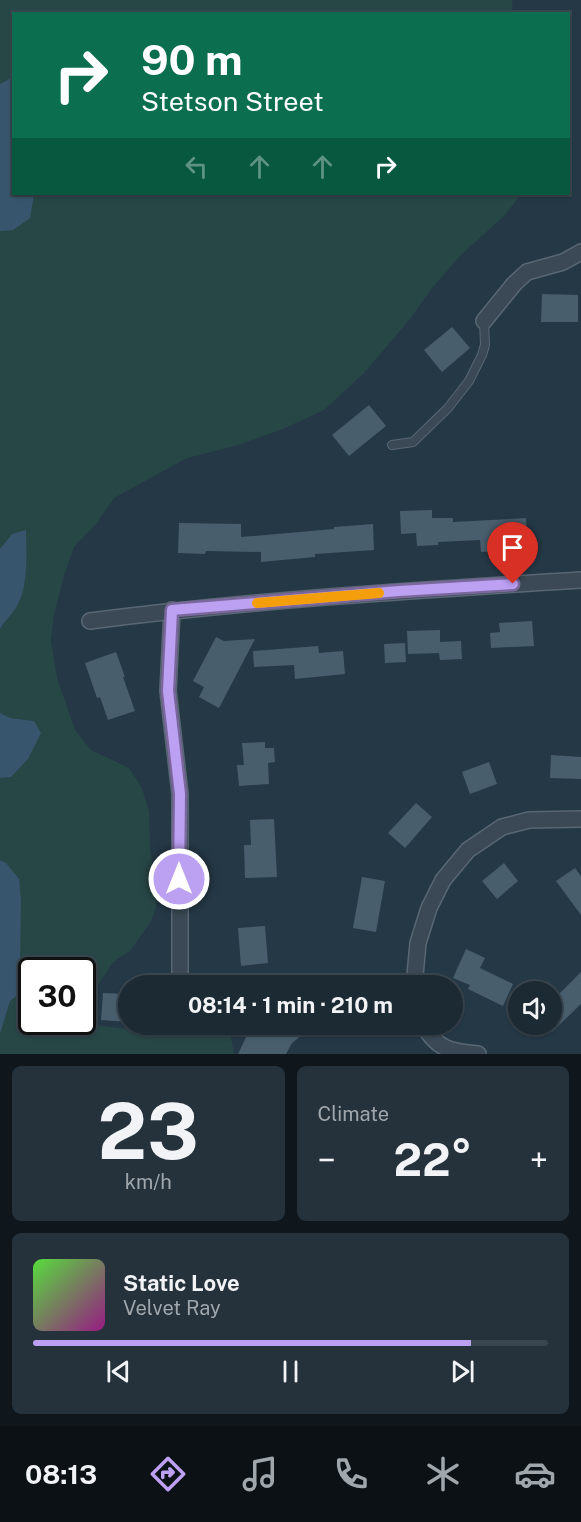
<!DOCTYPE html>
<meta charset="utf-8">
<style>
:root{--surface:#1c2a34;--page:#25323c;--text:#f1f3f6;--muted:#a0a7ac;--line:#3a464f;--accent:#bca0f2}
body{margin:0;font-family:"Public Sans",sans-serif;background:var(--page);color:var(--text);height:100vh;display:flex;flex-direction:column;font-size:22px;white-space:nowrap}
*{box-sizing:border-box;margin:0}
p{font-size:20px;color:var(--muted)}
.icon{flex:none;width:33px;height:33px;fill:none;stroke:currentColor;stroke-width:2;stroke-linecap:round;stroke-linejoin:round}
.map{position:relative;height:1054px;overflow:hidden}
.panel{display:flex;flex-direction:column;gap:12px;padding:12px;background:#0f171d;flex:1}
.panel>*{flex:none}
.hud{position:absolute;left:12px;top:12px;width:558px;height:183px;border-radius:0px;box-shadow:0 2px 4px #0004,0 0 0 2px var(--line);background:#0b6e4f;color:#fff;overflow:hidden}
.controls{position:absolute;left:508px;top:981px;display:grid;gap:12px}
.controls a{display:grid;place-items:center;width:54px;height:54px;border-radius:50%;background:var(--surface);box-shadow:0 2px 4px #0004,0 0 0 2px var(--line);font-size:30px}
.speed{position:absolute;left:18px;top:957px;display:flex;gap:12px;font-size:30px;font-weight:700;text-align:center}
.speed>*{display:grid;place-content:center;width:78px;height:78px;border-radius:50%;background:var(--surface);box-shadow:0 2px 4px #0004,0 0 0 2px var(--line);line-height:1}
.speed .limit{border:3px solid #111;border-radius:9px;background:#fff;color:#111}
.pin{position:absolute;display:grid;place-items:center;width:51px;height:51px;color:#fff;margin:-62px -26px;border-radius:50% 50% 50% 0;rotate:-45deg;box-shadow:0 0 6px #0007}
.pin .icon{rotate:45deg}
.me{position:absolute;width:66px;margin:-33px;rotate:0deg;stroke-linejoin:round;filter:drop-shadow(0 0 4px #0008)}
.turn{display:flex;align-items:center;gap:21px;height:126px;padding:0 30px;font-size:27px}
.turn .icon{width:78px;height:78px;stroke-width:2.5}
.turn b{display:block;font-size:42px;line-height:51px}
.lanes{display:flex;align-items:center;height:57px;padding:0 30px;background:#0003;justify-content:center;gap:30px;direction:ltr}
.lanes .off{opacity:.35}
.big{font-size:45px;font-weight:700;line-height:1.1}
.panel .tile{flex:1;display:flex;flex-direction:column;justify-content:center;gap:9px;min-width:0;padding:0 21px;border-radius:9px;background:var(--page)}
.panel .dial{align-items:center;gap:0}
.dial b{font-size:78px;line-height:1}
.song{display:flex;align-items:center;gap:18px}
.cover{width:72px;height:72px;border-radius:9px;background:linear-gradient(135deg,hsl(110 70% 55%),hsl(310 70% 35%))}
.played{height:6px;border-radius:3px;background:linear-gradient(90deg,var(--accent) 85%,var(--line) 85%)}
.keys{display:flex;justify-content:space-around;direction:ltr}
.heat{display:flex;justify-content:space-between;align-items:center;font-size:33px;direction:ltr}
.panel .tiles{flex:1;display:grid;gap:12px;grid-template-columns:1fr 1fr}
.tile:last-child{grid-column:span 2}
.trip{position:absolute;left:118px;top:975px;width:345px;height:60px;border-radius:30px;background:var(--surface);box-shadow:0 2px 4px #0004,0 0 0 2px var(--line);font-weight:700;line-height:60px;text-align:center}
.menu{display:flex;height:96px;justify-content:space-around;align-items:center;background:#0b1115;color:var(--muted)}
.menu .icon{width:42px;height:42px}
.menu .selected{color:var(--accent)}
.menu b{font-size:27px;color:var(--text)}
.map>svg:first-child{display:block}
</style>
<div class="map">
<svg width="581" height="1054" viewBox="0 0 581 1054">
<rect width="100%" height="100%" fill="#253846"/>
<!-- green -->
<path fill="#274746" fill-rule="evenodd" d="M0,0H512L513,14H14V194H521L505,215L461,255L432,288L410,319L364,373L324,410L283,429L238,445L187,458L114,498L96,524L74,547L64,575L54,614L51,641L57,678L75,730L91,750L129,768L142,788L149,812L150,849L157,891L156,908L150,923L130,951L113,962L94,991L88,1010L94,1025L143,1031L170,1025H229L234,1054H0V1034L10,1001L24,989L20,966L19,944L6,863L0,860V778L11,777L33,721L10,718L0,713V629L3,624L17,606L25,581L0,551ZM32,970H82V1022H32Z"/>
<!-- water -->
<path fill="#37566e" d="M13,77L14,194H34L30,218L13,230L0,231V84Z
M26,530C26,554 29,584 17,606C12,615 4,621 0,629V549L12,534Z
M0,713L10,718L34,721L41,733L28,759L11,777L0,778Z
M0,860L6,863L19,879L21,900L20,966L24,990L10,1001L0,1034Z"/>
<!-- building -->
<path fill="#495e6d" d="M542,294L578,295V322H541Z
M452,327L470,348L442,372L424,350Z
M369,405L386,426L349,456L332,435Z
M432,510V518H453V522L526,518L528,549L481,552L480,540L438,542V545L417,546L416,533L401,534L400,511Z
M179,523L241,524V537L334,529V527L373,524L374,550L315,554V557L261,562V552L206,551L205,554L178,553Z
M532,621L534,646L491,648L490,633L500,632L499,623Z
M440,630V642L461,641L462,659L440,660L439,653L408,654L407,631Z
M216,637L224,641L255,639L219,708L199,697L204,687L193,681Z
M405,643L406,662L385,663L384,644Z
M318,646L319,653L343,651L345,674L295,679L294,665L254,667L253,651Z
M116,652L125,677H123L135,711L108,720L100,697L97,698L85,663Z
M265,742V748H274L275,762L268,763L269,784L239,786L237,765H244L242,743Z
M551,755L581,757V779L550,778Z
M489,762L497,784L470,794L462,772Z
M416,803L432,817L405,848L388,833Z
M274,819L277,877L245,878L244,845H251L250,820Z
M504,863L518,881L497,899L482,881Z
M575,868L581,876V915L556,881Z
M362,877L385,881L376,932L353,928Z
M265,926L268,963L241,966L238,928Z
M466,949L485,958L480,968L513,984L503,1006L468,989L470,985L453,978Z
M581,972V1004L552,1032V1001Z
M103,993L125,994L124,998H129V1022L101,1020Z
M279,1024H316L292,1043L286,1054H238L252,1025L268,1033Z"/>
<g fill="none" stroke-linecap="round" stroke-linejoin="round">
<!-- lane casing -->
<g stroke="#596773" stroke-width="10">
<path id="lane" d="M392,445L413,442L448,408L469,381L482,355L485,345L484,321"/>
</g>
<!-- street casing -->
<g stroke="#596773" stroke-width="18">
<path id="street" d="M484,321L514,284L527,272L563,262L581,252
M172,610L168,691L180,794V983
M90,621C253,600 417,590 581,580
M414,986L418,943L429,908L443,880L468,850L502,827L529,820L581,819
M423,1024C436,1049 451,1052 478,1054"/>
</g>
<!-- lane -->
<use href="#lane" stroke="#3a4955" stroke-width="8"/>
<!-- street -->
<use href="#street" stroke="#3a4955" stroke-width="15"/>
</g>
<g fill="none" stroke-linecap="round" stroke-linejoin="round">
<!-- route casing -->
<g stroke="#7a689d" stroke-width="15">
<path id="route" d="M179,879L180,794L168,691L172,610L399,591L513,584"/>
</g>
<!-- route -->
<use href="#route" stroke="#bca0f2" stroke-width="10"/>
<!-- slow -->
<path stroke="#f59e0b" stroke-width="10" d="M257,603L379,593"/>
</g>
</svg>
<div class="controls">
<a><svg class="icon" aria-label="sound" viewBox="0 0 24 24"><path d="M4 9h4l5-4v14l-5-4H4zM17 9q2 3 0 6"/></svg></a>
</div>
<div class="speed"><div class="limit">30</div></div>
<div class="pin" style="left:513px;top:584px;background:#d93025"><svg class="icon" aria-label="arrive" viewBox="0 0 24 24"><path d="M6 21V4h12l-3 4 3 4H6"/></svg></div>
<svg class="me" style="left:179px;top:879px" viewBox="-20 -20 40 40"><circle r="17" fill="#bca0f2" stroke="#fff" stroke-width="3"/><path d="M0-11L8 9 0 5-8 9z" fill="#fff"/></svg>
<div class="trip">08:14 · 1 min · 210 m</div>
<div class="hud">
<div class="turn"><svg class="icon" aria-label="right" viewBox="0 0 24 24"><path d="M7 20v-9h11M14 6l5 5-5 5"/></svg><div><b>90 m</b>Stetson Street</div></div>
<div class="lanes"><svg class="icon off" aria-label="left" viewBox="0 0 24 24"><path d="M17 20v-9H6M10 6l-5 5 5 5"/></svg><svg class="icon off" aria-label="ahead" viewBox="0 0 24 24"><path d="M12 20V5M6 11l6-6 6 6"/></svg><svg class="icon off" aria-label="ahead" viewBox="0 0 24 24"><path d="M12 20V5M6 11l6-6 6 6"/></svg><svg class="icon" aria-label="right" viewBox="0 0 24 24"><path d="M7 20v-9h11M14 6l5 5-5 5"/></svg></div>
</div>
</div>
<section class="panel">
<div class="tiles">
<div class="tile dial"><b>23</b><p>km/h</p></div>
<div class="tile"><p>Climate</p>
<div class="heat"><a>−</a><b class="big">22°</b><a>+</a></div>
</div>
<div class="tile">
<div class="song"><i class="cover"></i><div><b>Static Love</b><p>Velvet Ray</p></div></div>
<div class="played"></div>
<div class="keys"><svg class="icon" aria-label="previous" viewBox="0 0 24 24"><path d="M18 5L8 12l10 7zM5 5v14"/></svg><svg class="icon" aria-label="pause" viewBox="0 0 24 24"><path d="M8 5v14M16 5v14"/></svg><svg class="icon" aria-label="next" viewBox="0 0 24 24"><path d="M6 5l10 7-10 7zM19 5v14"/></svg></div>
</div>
</div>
</section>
<nav class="menu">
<b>08:13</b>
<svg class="icon selected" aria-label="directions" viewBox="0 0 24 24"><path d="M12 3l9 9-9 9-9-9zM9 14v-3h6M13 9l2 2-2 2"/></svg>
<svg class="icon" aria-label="music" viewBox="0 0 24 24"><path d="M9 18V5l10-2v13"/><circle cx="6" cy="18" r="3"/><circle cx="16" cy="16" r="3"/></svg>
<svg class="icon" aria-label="phone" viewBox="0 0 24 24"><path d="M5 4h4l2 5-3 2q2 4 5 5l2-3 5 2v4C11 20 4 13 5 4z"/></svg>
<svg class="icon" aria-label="climate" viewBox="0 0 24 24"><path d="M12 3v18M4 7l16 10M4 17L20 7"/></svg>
<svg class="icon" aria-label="car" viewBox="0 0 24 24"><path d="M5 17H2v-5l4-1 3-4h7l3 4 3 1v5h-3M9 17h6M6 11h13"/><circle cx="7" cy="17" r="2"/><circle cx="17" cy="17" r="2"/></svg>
</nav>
